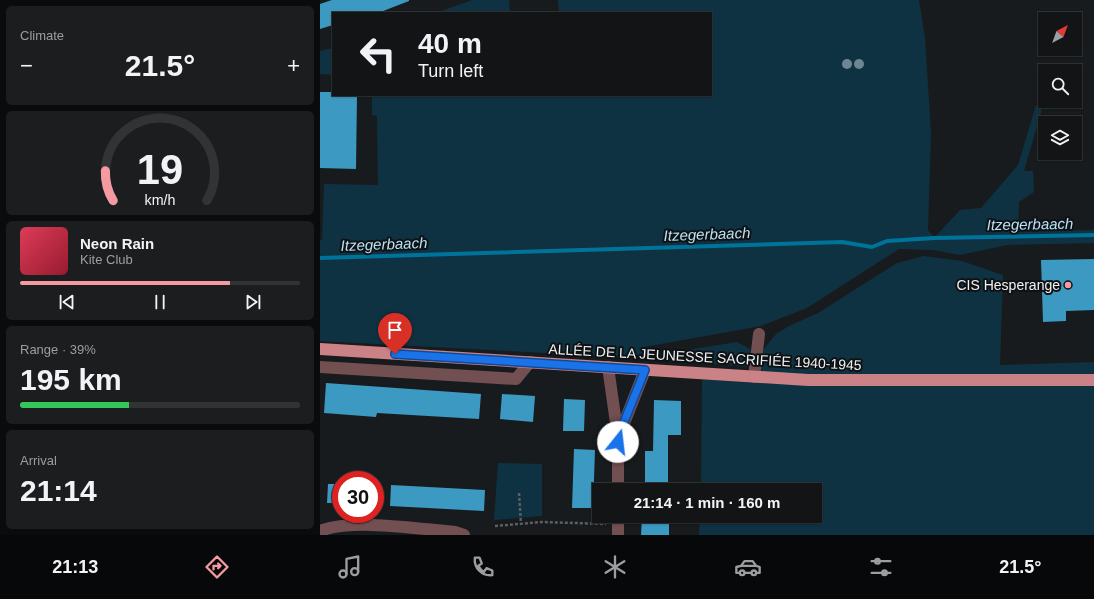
<!DOCTYPE html>
<meta charset="utf-8">
<style>
:root{--surface:#121416;--page:#1b1d1f;--text:#f1f3f6;--muted:#9c9ea1;--line:#313335;--accent:#f49aa0}
body{margin:0;font-family:Helvetica,sans-serif;background:var(--page);color:var(--text);height:100vh;display:flex;flex-direction:column;font-size:15px;white-space:nowrap}
*{box-sizing:border-box;margin:0}
p{font-size:13px;color:var(--muted)}
.icon{flex:none;width:22px;height:22px;fill:none;stroke:currentColor;stroke-width:2;stroke-linecap:round;stroke-linejoin:round}
.map{position:relative;flex:1;overflow:hidden}
.drawer{display:flex;flex-direction:column;gap:6px;padding:6px;background:#0a0b0c;width:320px}
.drawer>*{flex:none}
.top-card{position:absolute;left:12px;top:12px;width:380px;height:84px;border-radius:0px;box-shadow:0 1px 3px #0004,0 0 0 1px var(--line);background:#121416;color:var(--text);overflow:hidden}
.needle{width:26px;rotate:41deg}
.fabs{position:absolute;left:718px;top:12px;display:grid;gap:8px}
.fabs a{display:grid;place-items:center;width:44px;height:44px;border-radius:0px;background:var(--surface);box-shadow:0 1px 3px #0004,0 0 0 1px var(--line);font-size:20px}
.speed{position:absolute;left:12px;top:471px;display:flex;gap:8px;font-size:20px;font-weight:700;text-align:center}
.speed>*{display:grid;place-content:center;width:52px;height:52px;border-radius:50%;background:var(--surface);box-shadow:0 1px 3px #0004,0 0 0 1px var(--line);line-height:1}
.speed .limit{border:6px solid #d22;background:#fff;color:#111}
.pin{position:absolute;display:grid;place-items:center;width:34px;height:34px;color:#fff;margin:-41px -17px;border-radius:50% 50% 50% 0;rotate:-45deg;box-shadow:0 0 4px #0007}
.pin .icon{rotate:45deg}
.me{position:absolute;width:44px;margin:-22px;rotate:16deg;stroke-linejoin:round;filter:drop-shadow(0 0 3px #0008)}
.turn{display:flex;align-items:center;gap:14px;height:84px;padding:0 20px;font-size:18px}
.turn .icon{width:52px;height:52px;stroke-width:2.5}
.turn b{display:block;font-size:28px;line-height:34px}
.big{font-size:30px;font-weight:800;line-height:1.1}
.drawer .card{flex:1;display:flex;flex-direction:column;justify-content:center;gap:6px;min-width:0;padding:0 14px;border-radius:6px;background:var(--page)}
.drawer .dial{align-items:center;gap:0}
.dial svg{height:104px;overflow:visible;fill:none;stroke:var(--line);stroke-width:7;stroke-linecap:round;text-anchor:middle}
.dial text{fill:var(--text);stroke:none}
.song{display:flex;align-items:center;gap:12px}
.cover{width:48px;height:48px;border-radius:6px;background:linear-gradient(135deg,hsl(350 70% 55%),hsl(350 70% 35%))}
.played{height:4px;border-radius:2px;background:linear-gradient(90deg,var(--accent) 75%,var(--line) 75%)}
.keys{display:flex;justify-content:space-around;direction:ltr}
.heat{display:flex;justify-content:space-between;align-items:center;font-size:22px;direction:ltr}
.charge{height:6px;border-radius:3px;background:linear-gradient(90deg,#34c759 39%,var(--line) 0)}
.trip{position:absolute;left:272px;top:483px;width:230px;height:40px;border-radius:0px;background:var(--surface);box-shadow:0 1px 3px #0004,0 0 0 1px var(--line);font-weight:800;line-height:40px;text-align:center}
.tab-bar{display:flex;height:64px;justify-content:space-around;align-items:center;background:#070809;color:var(--muted)}
.tab-bar .icon{width:28px;height:28px}
.tab-bar .active{color:var(--accent)}
.tab-bar b{font-size:18px;color:var(--text)}
main{display:flex;flex:1;min-height:0}
.map>svg:first-child{display:block}
</style>
<main>
<section class="drawer">
<div class="card"><p>Climate</p>
<div class="heat"><a>−</a><b class="big">21.5°</b><a>+</a></div>
</div>
<div class="card dial"><svg viewBox="0 0 100 80">
<path d="M14 69A42 42 0 1 1 86 69"/>
<path d="M14 69A42 42 0 0 1 8 46" stroke="#f49aa0"/>
<text x="50" y="56" font-size="32" font-weight="700">19</text>
<text x="50" y="72" font-size="11">km/h</text>
</svg></div>
<div class="card">
<div class="song"><i class="cover"></i><div><b>Neon Rain</b><p>Kite Club</p></div></div>
<div class="played"></div>
<div class="keys"><svg class="icon" aria-label="previous" viewBox="0 0 24 24"><path d="M18 5L8 12l10 7zM5 5v14"/></svg><svg class="icon" aria-label="pause" viewBox="0 0 24 24"><path d="M8 5v14M16 5v14"/></svg><svg class="icon" aria-label="next" viewBox="0 0 24 24"><path d="M6 5l10 7-10 7zM19 5v14"/></svg></div>
</div>
<div class="card"><p>Range · 39%</p><b class="big">195 km</b><div class="charge"></div></div>
<div class="card"><p>Arrival</p><b class="big">21:14</b></div>
</section>
<div class="map">
<svg width="774" height="535" viewBox="0 0 774 535">
<rect width="100%" height="100%" fill="#181b1d"/>
<!-- green -->
<path fill="#0f3242" d="M152,0H189L190,13H116Z
M238,0H599L605,38L611,133L608,230L614,238L640,210L661,208L698,165L716,105L723,106L704,171H713L714,192L699,202L698,232L774,230V243L687,245L640,255L613,250L579,249L487,308L441,326L324,347L321,358L0,341V240H2L4,184L58,185L57,116L52,115V95H391V13H239Z
M13,48V75L0,74V51Z
M604,256L642,261L683,275L680,365L774,362V535H379L380,516H495V490H381L382,379L438,383L439,355L456,334L469,326L498,313L577,263Z
M417,342L430,349L431,356L428,367L339,359L342,354Z
M178,463L222,464V516L174,520Z"/>
<g fill="none" stroke-linecap="round" stroke-linejoin="round">
<!-- stream -->
<path stroke="#00739b" stroke-width="4" d="M0,258L522,242L552,247L567,241L614,238L774,235"/>
</g>
<!-- building -->
<path fill="#3c99c2" d="M12,0H89V1L58,13H13V25L0,29V4Z
M0,92H13V95H37L36,169L0,168Z
M774,259V310L746,311V321L723,322L721,260Z
M6,383L161,394L159,419L57,413L56,417L4,413Z
M182,394L215,396L213,422L180,419Z
M244,399L265,400L264,431H243Z
M334,400L361,401V435H348V490H325V451H333Z
M254,449L275,450L273,508H252Z
M8,484H21V503H7Z
M71,485L165,490L164,511L70,506Z
M322,516H349V535H321Z"/>
<g fill="none" stroke-linecap="round" stroke-linejoin="round">
<!-- path -->
<path stroke="#5c5f60" stroke-width="2.5" stroke-dasharray="3 2" stroke-linecap="butt" d="M199,493L201,524
M175,526L222,522L286,524"/>
<!-- minor -->
<path stroke="#724f51" stroke-width="12" d="M0,367L196,379L210,362
M288,367L298,437V490
M434,377L439,334
M299,436L325,370
M298,516V535
M0,531C33,518 98,529 135,532L144,535"/>
<!-- major -->
<path stroke="#cb8287" stroke-width="12" d="M0,349L488,380H774"/>
</g>
<!-- trees -->
<g fill="#6d8693">
<circle cx="527" cy="64" r="5"/>
<circle cx="539" cy="64" r="5"/>
</g>
<g fill="none" stroke-linecap="round" stroke-linejoin="round">
<!-- route casing -->
<g stroke="#114b97" stroke-width="10">
<path id="route" d="M75,354L325,370L298,437V442"/>
</g>
<!-- route -->
<use href="#route" stroke="#1a73e8" stroke-width="7"/>
</g>
<!-- markers -->
<circle fill="#f49aa0" stroke="#0f1214" stroke-width="1.5" cx="748" cy="285" r="4"/>
<g text-anchor="middle" dominant-baseline="central" stroke-width="4" stroke-linejoin="round" paint-order="stroke">
<!-- poi labels -->
<g font-size="14" fill="#eff1f2" stroke="#0f1214" text-anchor="end">
<text x="740" y="285">CIS Hesperange</text>
</g>
<!-- street labels -->
<g font-size="14" fill="#eff1f2" stroke="#0f1214">
<text transform="translate(385 357) rotate(3)">ALLÉE DE LA JEUNESSE SACRIFIÉE 1940-1945</text>
</g>
<!-- water labels -->
<g font-size="15" font-style="italic" fill="#b6e1f7" stroke="#0f1214">
<text transform="translate(710 224) rotate(-1)">Itzegerbaach</text>
<text transform="translate(387 234) rotate(-2)">Itzegerbaach</text>
<text transform="translate(64 244) rotate(-2)">Itzegerbaach</text>
</g>
</g>
</svg>
<div class="fabs">
<a><svg class="needle" viewBox="-14 -14 28 28"><path d="M0-13l5 13h-10z" fill="#e53935"/><path d="M0 13l5-13h-10z" fill="#9c9ea1"/></svg></a>
<a><svg class="icon" aria-label="search" viewBox="0 0 24 24"><circle cx="10" cy="10" r="6"/><path d="M15 15l6 6"/></svg></a>
<a><svg class="icon" aria-label="layers" viewBox="0 0 24 24"><path d="M12 4l9 5-9 5-9-5zM3 14l9 5 9-5"/></svg></a>
</div>
<div class="speed"><div class="limit">30</div></div>
<div class="pin" style="left:75px;top:354px;background:#d93025"><svg class="icon" aria-label="arrive" viewBox="0 0 24 24"><path d="M6 21V4h12l-3 4 3 4H6"/></svg></div>
<svg class="me" style="left:298px;top:442px" viewBox="-20 -20 40 40"><circle r="19" fill="#fff"/><path d="M0-13L10 11 0 6-10 11z" fill="#1a73e8"/></svg>
<div class="trip">21:14 · 1 min · 160 m</div>
<div class="top-card">
<div class="turn"><svg class="icon" aria-label="left" viewBox="0 0 24 24"><path d="M17 20v-9H6M10 6l-5 5 5 5"/></svg><div><b>40 m</b>Turn left</div></div>
</div>
</div>
</main>
<nav class="tab-bar">
<b>21:13</b>
<svg class="icon active" aria-label="directions" viewBox="0 0 24 24"><path d="M12 3l9 9-9 9-9-9zM9 14v-3h6M13 9l2 2-2 2"/></svg>
<svg class="icon" aria-label="music" viewBox="0 0 24 24"><path d="M9 18V5l10-2v13"/><circle cx="6" cy="18" r="3"/><circle cx="16" cy="16" r="3"/></svg>
<svg class="icon" aria-label="phone" viewBox="0 0 24 24"><path d="M5 4h4l2 5-3 2q2 4 5 5l2-3 5 2v4C11 20 4 13 5 4z"/></svg>
<svg class="icon" aria-label="climate" viewBox="0 0 24 24"><path d="M12 3v18M4 7l16 10M4 17L20 7"/></svg>
<svg class="icon" aria-label="car" viewBox="0 0 24 24"><path d="M5 17H2v-5l4-1 3-4h7l3 4 3 1v5h-3M9 17h6M6 11h13"/><circle cx="7" cy="17" r="2"/><circle cx="17" cy="17" r="2"/></svg>
<svg class="icon" aria-label="filters" viewBox="0 0 24 24"><path d="M4 7h16M4 17h16"/><circle cx="9" cy="7" r="2"/><circle cx="15" cy="17" r="2"/></svg>
<b>21.5°</b>
</nav>
